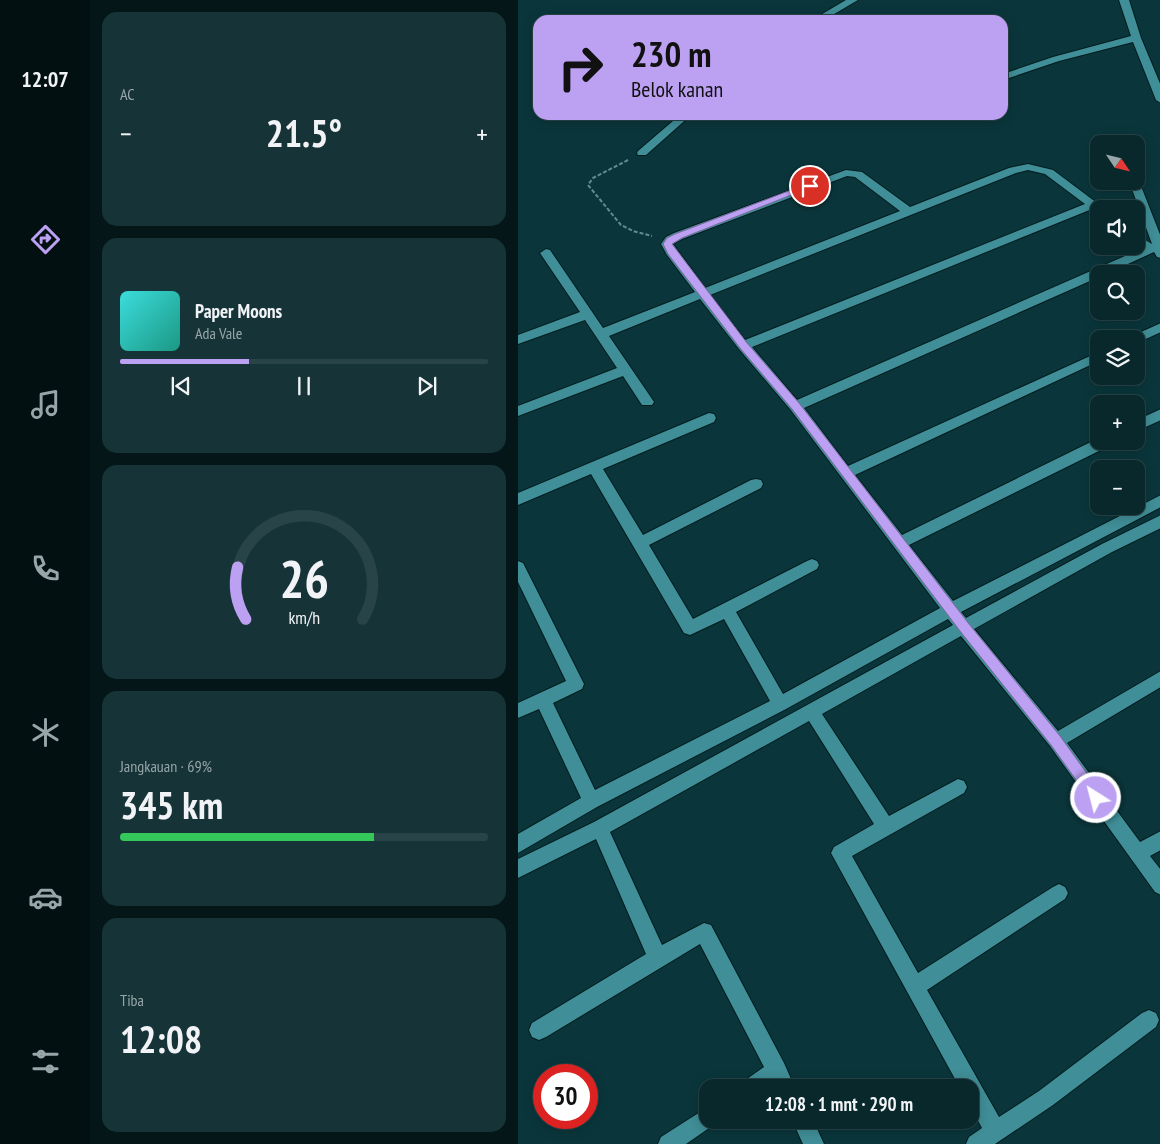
<!DOCTYPE html>
<html lang="id">
<meta charset="utf-8">
<style>
:root{--surface:#08282c;--page:#163438;--text:#f1f3f6;--muted:#98a6a9;--line:#294448;--accent:#bca0f2}
body{margin:0;font-family:"PT Sans Narrow",sans-serif;background:var(--page);color:var(--text);height:100vh;display:flex;flex-direction:column;font-size:19px;white-space:nowrap}
*{box-sizing:border-box;margin:0}
p{font-size:16px;color:var(--muted)}
.icon{flex:none;width:28px;height:28px;fill:none;stroke:currentColor;stroke-width:2;stroke-linecap:round;stroke-linejoin:round}
.map{position:relative;flex:1;overflow:hidden}
.sheet{display:flex;flex-direction:column;gap:12px;padding:12px;background:#041618;width:428px}
.sheet>*{flex:none}
.hud{position:absolute;left:15px;top:15px;width:475px;height:105px;border-radius:15px;box-shadow:0 2px 12px #0003,0 0 0 1px var(--line);background:#bca0f2;color:#111;overflow:hidden}
.needle{width:32px;rotate:125deg}
.fabs{position:absolute;left:572px;top:135px;display:grid;gap:10px}
.fabs a{display:grid;place-items:center;width:55px;height:55px;border-radius:10px;background:var(--surface);box-shadow:0 2px 12px #0003,0 0 0 1px var(--line);font-size:25px}
.speed{position:absolute;left:15px;top:1064px;display:flex;gap:10px;font-size:25px;font-weight:700;text-align:center}
.speed>*{display:grid;place-content:center;width:65px;height:65px;border-radius:50%;background:var(--surface);box-shadow:0 2px 12px #0003,0 0 0 1px var(--line);line-height:1}
.speed .limit{border:8px solid #d22;background:#fff;color:#111}
.pin{position:absolute;display:grid;place-items:center;width:42px;height:42px;color:#fff;margin:-21px;border:2px solid #fff;border-radius:50%;box-shadow:0 1px 5px #0007}
.me{position:absolute;width:55px;margin:-28px;rotate:324deg;stroke-linejoin:round;filter:drop-shadow(0 0 4px #0008)}
.turn{display:flex;align-items:center;gap:18px;height:105px;padding:0 15px;font-size:22px}
.turn .icon{width:65px;height:65px;stroke-width:2.5}
.turn b{display:block;font-size:35px;line-height:42px}
.big{font-size:38px;font-weight:800;line-height:1.1}
.sheet .card{flex:1;display:flex;flex-direction:column;justify-content:center;gap:8px;min-width:0;padding:0 18px;border-radius:15px;background:var(--page)}
.sheet .dial{align-items:center;gap:0}
.dial svg{height:130px;overflow:visible;fill:none;stroke:var(--line);stroke-width:7;stroke-linecap:round;text-anchor:middle}
.dial text{fill:var(--text);stroke:none}
.song{display:flex;align-items:center;gap:15px}
.cover{width:60px;height:60px;border-radius:8px;background:linear-gradient(135deg,hsl(180 70% 55%),hsl(170 70% 35%))}
.played{height:5px;border-radius:2px;background:linear-gradient(90deg,var(--accent) 35%,var(--line) 35%)}
.keys{display:flex;justify-content:space-around;direction:ltr}
.heat{display:flex;justify-content:space-between;align-items:center;font-size:28px;direction:ltr}
.charge{height:8px;border-radius:4px;background:linear-gradient(90deg,#34c759 69%,var(--line) 0)}
.trip{position:absolute;left:181px;top:1079px;width:280px;height:50px;border-radius:15px;background:var(--surface);box-shadow:0 2px 12px #0003,0 0 0 1px var(--line);font-weight:800;line-height:50px;text-align:center}
main{display:flex;flex:1;min-height:0}
.menu{display:flex;flex-direction:column;width:90px;justify-content:space-around;align-items:center;background:#031012;color:var(--muted)}
.menu .icon{width:35px;height:35px}
.menu .current{color:var(--accent)}
.menu b{font-size:22px;color:var(--text)}
.map>svg:first-child{display:block}
</style>
<main>
<nav class="menu">
<b>12:07</b>
<svg class="icon current" aria-label="directions" viewBox="0 0 24 24"><path d="M12 3l9 9-9 9-9-9zM9 14v-3h6M13 9l2 2-2 2"/></svg>
<svg class="icon" aria-label="music" viewBox="0 0 24 24"><path d="M9 18V5l10-2v13"/><circle cx="6" cy="18" r="3"/><circle cx="16" cy="16" r="3"/></svg>
<svg class="icon" aria-label="phone" viewBox="0 0 24 24"><path d="M5 4h4l2 5-3 2q2 4 5 5l2-3 5 2v4C11 20 4 13 5 4z"/></svg>
<svg class="icon" aria-label="climate" viewBox="0 0 24 24"><path d="M12 3v18M4 7l16 10M4 17L20 7"/></svg>
<svg class="icon" aria-label="car" viewBox="0 0 24 24"><path d="M5 17H2v-5l4-1 3-4h7l3 4 3 1v5h-3M9 17h6M6 11h13"/><circle cx="7" cy="17" r="2"/><circle cx="17" cy="17" r="2"/></svg>
<svg class="icon" aria-label="filters" viewBox="0 0 24 24"><path d="M4 7h16M4 17h16"/><circle cx="9" cy="7" r="2"/><circle cx="15" cy="17" r="2"/></svg>
</nav>
<section class="sheet">
<div class="card"><p>AC</p>
<div class="heat"><a>−</a><b class="big">21.5°</b><a>+</a></div>
</div>
<div class="card">
<div class="song"><i class="cover"></i><div><b>Paper Moons</b><p>Ada Vale</p></div></div>
<div class="played"></div>
<div class="keys"><svg class="icon" aria-label="previous" viewBox="0 0 24 24"><path d="M18 5L8 12l10 7zM5 5v14"/></svg><svg class="icon" aria-label="pause" viewBox="0 0 24 24"><path d="M8 5v14M16 5v14"/></svg><svg class="icon" aria-label="next" viewBox="0 0 24 24"><path d="M6 5l10 7-10 7zM19 5v14"/></svg></div>
</div>
<div class="card dial"><svg viewBox="0 0 100 80">
<path d="M14 69A42 42 0 1 1 86 69"/>
<path d="M14 69A42 42 0 0 1 9 37" stroke="#bca0f2"/>
<text x="50" y="56" font-size="32" font-weight="700">26</text>
<text x="50" y="72" font-size="11">km/h</text>
</svg></div>
<div class="card"><p>Jangkauan · 69%</p><b class="big">345 km</b><div class="charge"></div></div>
<div class="card"><p>Tiba</p><b class="big">12:08</b></div>
</section>
<div class="map">
<svg width="643" height="1144" viewBox="0 0 643 1144">
<rect width="100%" height="100%" fill="#0a363b"/>
<g fill="none" stroke-linecap="round" stroke-linejoin="round">
<!-- minor casing -->
<g stroke="#031c1e" stroke-width="2">
<path id="minor" d="M328,0H340L306,20H294Z
M601,0H611L623,38L643,86V103L638,100L615,42L541,61L485,80V74L535,57L613,36Z
M162,115H173L128,155H120L119,153L120,151Z
M374,115H386L378,119L374,118Z
M510,164L535,170L587,209H581V212L574,209L234,347L279,400L623,249L619,245V235L634,244L611,181H619V178L621,181L643,237V258L639,257L636,252L588,274H581V277L286,408L330,466L581,352V361L337,475L384,535L581,438V441H595L593,445L391,545L435,601L643,495V507L443,612L448,618L584,544L643,515V528L594,552L456,629L540,731L643,671V687L549,743L622,842L643,831V850L632,856L643,870V895L637,892L532,746L443,636L304,714L371,816L440,779L446,781L449,787L446,793L334,856L400,973L535,887L541,884L547,887L550,893L547,899L409,990L481,1117L521,1091L624,1013L631,1010L638,1013L641,1020L638,1027L535,1105L477,1144H448L451,1137L464,1128L452,1106V1088H442L313,853L316,847L356,824L291,721L92,832L144,945L186,923L193,925L266,1063L277,1088H256L255,1085L251,1088H223L226,1081L246,1067L182,944L28,1037L21,1040L14,1037L11,1030L14,1023L128,954L78,839L0,878V859L76,822L435,625L430,619L268,709L79,807L0,853V834L63,798L21,709L0,718V703L48,681L0,582V561L5,563L66,684L64,689L35,703L77,790L252,701L206,619L172,635L166,633L73,474L0,505V493L191,413L196,414L198,418L196,422L85,469L125,535L233,480L238,479L243,480L245,484L243,488L131,545L175,619L289,561L294,559L299,561L301,565L299,569L218,612L265,694L422,608L272,409L221,349L182,299L91,336L134,399L136,402L134,405H124L105,376L0,416V406L99,368L67,320L0,344V335L62,312L22,253L28,249L32,250L85,328L177,292L149,255L143,244L148,237L156,233L328,170L344,172L392,207L491,168ZM510,170L527,174L567,204L227,340L192,295L498,173ZM329,176L337,177L382,211L187,288L155,244L164,239Z
M643,323V332L619,343V339H612L614,336Z
M643,409V420L619,431V420Z
M190,1107V1120H199L197,1124L168,1144H140L143,1137Z
M274,1120H295L306,1144H285Z"/>
</g>
<!-- path -->
<path stroke="#628a8f" stroke-width="2" stroke-dasharray="4 2" stroke-linecap="butt" d="M110,160L75,178L70,185L103,225L115,231L134,236"/>
<!-- minor -->
<use href="#minor" fill="#408e97" fill-rule="evenodd"/>
</g>
<!-- route -->
<path fill="#bca0f2" stroke="#7a689d" d="M289,184L296,186L164,238L154,244L229,343L281,403L451,624L542,736L583,793L585,798L583,802L578,804L574,802L533,745L442,631L274,409L222,348L150,254L145,244L149,238L157,234Z"/>
</svg>
<div class="fabs">
<a><svg class="needle" viewBox="-14 -14 28 28"><path d="M0-13l5 13h-10z" fill="#e53935"/><path d="M0 13l5-13h-10z" fill="#98a6a9"/></svg></a>
<a><svg class="icon" aria-label="sound" viewBox="0 0 24 24"><path d="M4 9h4l5-4v14l-5-4H4zM17 9q2 3 0 6"/></svg></a>
<a><svg class="icon" aria-label="search" viewBox="0 0 24 24"><circle cx="10" cy="10" r="6"/><path d="M15 15l6 6"/></svg></a>
<a><svg class="icon" aria-label="layers" viewBox="0 0 24 24"><path d="M12 4l9 5-9 5-9-5zM3 14l9 5 9-5"/></svg></a>
<a>+</a>
<a>−</a>
</div>
<div class="speed"><div class="limit">30</div></div>
<div class="pin" style="left:292px;top:186px;background:#d93025"><svg class="icon" aria-label="arrive" viewBox="0 0 24 24"><path d="M6 21V4h12l-3 4 3 4H6"/></svg></div>
<svg class="me" style="left:578px;top:798px" viewBox="-20 -20 40 40"><circle r="17" fill="#bca0f2" stroke="#fff" stroke-width="3"/><path d="M0-11L8 9 0 5-8 9z" fill="#fff"/></svg>
<div class="trip">12:08 · 1 mnt · 290 m</div>
<div class="hud">
<div class="turn"><svg class="icon" aria-label="right" viewBox="0 0 24 24"><path d="M7 20v-9h11M14 6l5 5-5 5"/></svg><div><b>230 m</b>Belok kanan</div></div>
</div>
</div>
</main>
